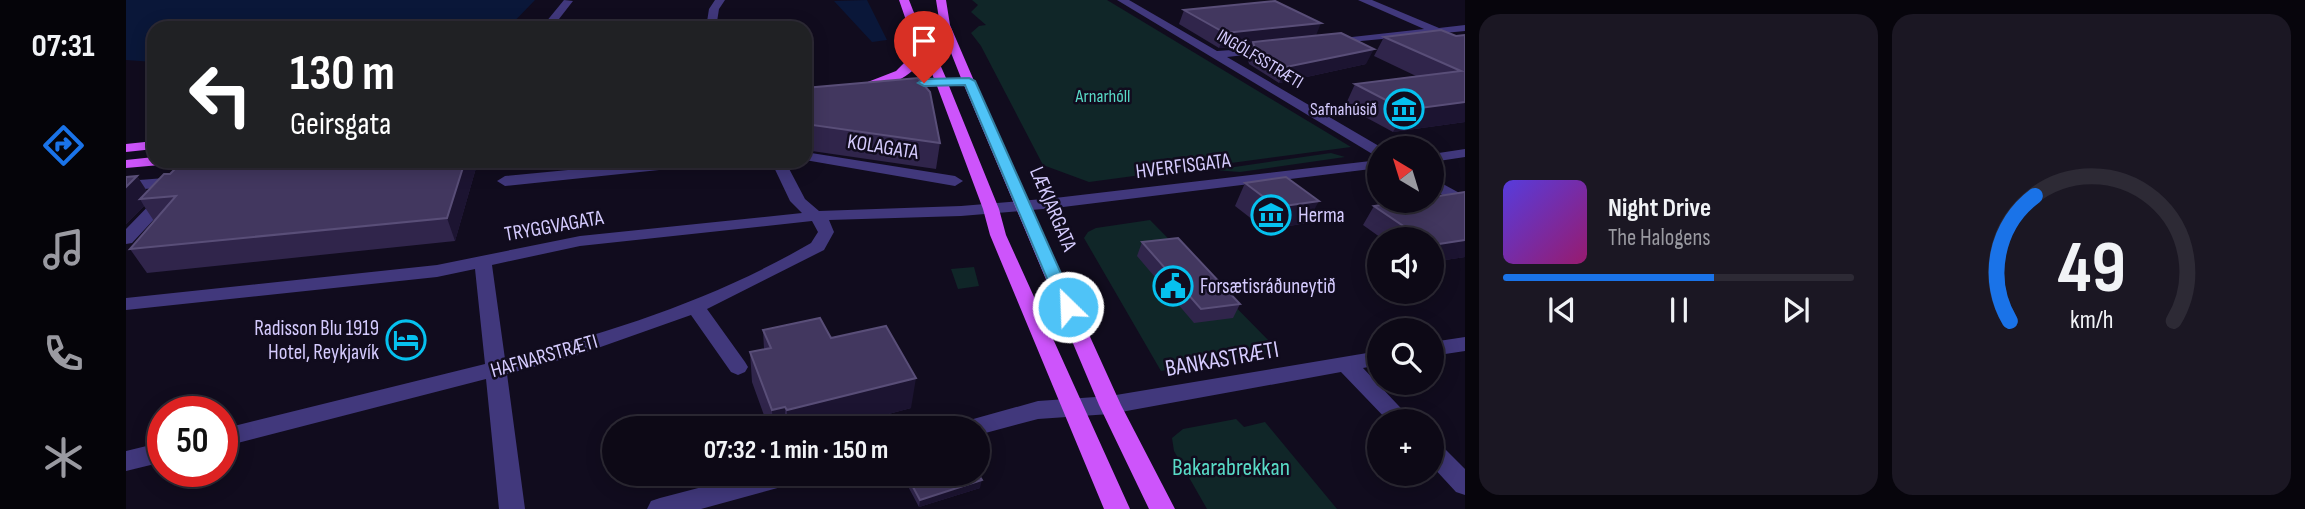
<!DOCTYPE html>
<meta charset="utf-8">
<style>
:root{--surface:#0d0916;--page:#1b1723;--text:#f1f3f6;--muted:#9a9aa1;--line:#2d2a35;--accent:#1a73e8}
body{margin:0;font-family:"Sofia Sans Condensed",sans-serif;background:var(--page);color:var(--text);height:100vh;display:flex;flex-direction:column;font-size:26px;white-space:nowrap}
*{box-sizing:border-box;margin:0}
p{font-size:23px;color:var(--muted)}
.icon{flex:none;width:38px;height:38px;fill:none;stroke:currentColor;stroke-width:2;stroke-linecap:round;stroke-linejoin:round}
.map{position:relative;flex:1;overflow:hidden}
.details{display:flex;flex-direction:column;gap:14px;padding:14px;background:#07050c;width:840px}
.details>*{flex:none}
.hud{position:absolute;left:21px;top:21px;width:665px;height:147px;border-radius:21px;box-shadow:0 4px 18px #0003,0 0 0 2px var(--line);background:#202124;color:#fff;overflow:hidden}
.needle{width:46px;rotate:322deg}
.buttons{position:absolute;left:1241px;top:136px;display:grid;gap:14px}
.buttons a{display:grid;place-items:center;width:77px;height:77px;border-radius:50%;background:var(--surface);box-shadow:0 4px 18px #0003,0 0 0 2px var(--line);font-size:35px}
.speed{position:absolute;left:21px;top:396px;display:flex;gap:14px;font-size:35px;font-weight:700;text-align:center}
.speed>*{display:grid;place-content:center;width:91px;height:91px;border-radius:50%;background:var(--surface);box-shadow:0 4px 18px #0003,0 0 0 2px var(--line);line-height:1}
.speed .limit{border:10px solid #d22;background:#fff;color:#111}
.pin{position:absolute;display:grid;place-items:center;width:60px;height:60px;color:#fff;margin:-72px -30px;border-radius:50% 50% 50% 0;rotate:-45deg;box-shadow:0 0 7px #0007}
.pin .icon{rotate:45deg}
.me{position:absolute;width:77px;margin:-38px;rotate:336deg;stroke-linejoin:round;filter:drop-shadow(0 0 5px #0008)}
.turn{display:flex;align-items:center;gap:24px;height:147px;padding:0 28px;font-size:32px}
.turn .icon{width:91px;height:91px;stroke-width:2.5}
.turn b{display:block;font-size:49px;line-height:60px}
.details .card{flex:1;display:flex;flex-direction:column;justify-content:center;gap:10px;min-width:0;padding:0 24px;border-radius:21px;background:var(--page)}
.details .dial{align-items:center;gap:0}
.dial svg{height:182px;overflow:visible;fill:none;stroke:var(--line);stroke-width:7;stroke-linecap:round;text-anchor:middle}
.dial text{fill:var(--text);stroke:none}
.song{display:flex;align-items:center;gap:21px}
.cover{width:84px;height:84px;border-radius:10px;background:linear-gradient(135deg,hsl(250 70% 55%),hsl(320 70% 35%))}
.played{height:7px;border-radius:4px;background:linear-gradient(90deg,var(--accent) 60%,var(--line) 60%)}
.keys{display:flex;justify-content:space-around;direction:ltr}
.details .tiles{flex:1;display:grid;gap:14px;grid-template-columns:repeat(2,1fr)}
.trip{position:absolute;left:476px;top:416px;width:388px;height:70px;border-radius:35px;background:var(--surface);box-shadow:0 4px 18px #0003,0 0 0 2px var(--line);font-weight:700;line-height:70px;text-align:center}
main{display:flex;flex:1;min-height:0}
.tabs{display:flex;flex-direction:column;width:126px;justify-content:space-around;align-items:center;background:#050409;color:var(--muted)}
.tabs .icon{width:49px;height:49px}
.tabs .selected{color:var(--accent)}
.tabs b{font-size:32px;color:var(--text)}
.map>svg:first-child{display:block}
</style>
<main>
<nav class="tabs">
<b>07:31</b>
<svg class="icon selected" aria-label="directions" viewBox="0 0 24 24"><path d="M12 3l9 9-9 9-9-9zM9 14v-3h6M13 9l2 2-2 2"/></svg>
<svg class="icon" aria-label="music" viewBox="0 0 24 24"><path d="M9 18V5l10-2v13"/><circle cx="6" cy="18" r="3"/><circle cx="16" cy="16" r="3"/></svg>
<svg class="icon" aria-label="phone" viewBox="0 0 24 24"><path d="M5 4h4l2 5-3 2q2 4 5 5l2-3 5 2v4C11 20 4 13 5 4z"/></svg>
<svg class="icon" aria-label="climate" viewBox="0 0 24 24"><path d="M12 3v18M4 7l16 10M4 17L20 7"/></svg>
</nav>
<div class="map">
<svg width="1339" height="509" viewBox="0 0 1339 509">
<rect width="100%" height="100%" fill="#110c1e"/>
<!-- green -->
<path fill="#102628" d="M846,0H981L1225,147L963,182L917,165L855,46L845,33L853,26L860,25L845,12L852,5Z
M1205,153L1219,157L1114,172L1088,170Z
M1024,220L1153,351L1035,371L958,238L962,232L970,228Z
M848,267L853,286L832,289L825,269Z
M1110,419L1118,427L1139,422L1211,509H1081L1048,451L1046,438L1057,429Z"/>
<!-- water -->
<path fill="#0a1739" d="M0,0H409L382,28H28V62L0,60Z
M741,0L761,40L746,42L708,1Z"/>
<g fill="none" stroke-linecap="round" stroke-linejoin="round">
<!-- minor -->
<path fill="#41387c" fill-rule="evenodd" d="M438,0L447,1L426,28H415Z
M589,0H599L593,9L590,28H580L583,9Z
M991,0H1003L1091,51L1150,47L1152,49L1146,52L1101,57L1258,149H1253V156L1248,155Z
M1232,0H1246L1313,28L1339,25V31L1204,44V40L1208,39L1298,29Z
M1339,149V157L1306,162V154Z
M679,152L829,176L837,181L829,186L679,160Z
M1253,160V168L929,208L835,216L703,220L708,232L698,250L581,309L619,362L622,367L619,372L612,375L605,372L565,315L452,355L381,374L399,509H373L360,379L96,447V429L359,364L349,269L311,277L0,310V298L311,265L454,236L676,213L664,201L645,161H659L679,199L693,211L835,206L929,198ZM686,221L692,232L685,243C591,298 484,333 379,359L366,265L454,246Z
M536,161H588L581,165L379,186L371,181L379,176Z
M52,177L57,179L60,182L57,185L0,191V181Z
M1306,178L1339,196V208L1306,189Z
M40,192L46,194L48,197L46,200L6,243L0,244V229L34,194Z
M1339,337V351L1306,356V342Z
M1253,351V365L1237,368L1288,422H1263L1215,372L984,414L912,419L852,435V429H830L833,423L912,401L984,396Z
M1306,441L1314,444L1339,469V495L1330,492L1306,466Z
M37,442V462L0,471V451Z
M626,474H678L675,481L666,484L575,509H521L525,501L534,498Z"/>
<!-- major -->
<path fill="#cd54fb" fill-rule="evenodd" d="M773,0H783C793,28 809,51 820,78H835L814,25L810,0H820L824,25L852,90L995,405L1049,509H1023L973,405L838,85L823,86L873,209L880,235L1004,509H978L864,235L857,209L811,86L773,88L767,84L773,80L808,79L795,43L793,42C794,47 795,54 794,59C789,78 753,90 736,88L734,85L770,71L782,59V26Z
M28,141V149L0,152V144Z
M28,157V161H41L34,165L0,168V160Z"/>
</g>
<!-- wall -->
<path fill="#30254b" d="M1058,10L1190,36L1240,64L1153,83L1123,64L1121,57L1126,45L1093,48L1053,24Z
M1330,36L1339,122L1267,132L1219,106L1229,84L1290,76L1248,56L1258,37Z
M679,88L814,143L810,169L679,150Z
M352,161L329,241L21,273L4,249L28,221L18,206L0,224V177L11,176L21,191Z
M1119,183L1181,223L1140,230L1109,206Z
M1248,206L1339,257L1306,262V240H1258L1237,225Z
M1016,242L1114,304L1107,318L1068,323L1011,256Z
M637,330L705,338L785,408L706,429H643L626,382L624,352L638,349Z
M777,474H852L854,488L793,507L777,477Z"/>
<!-- shaded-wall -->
<path fill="#1c1431" d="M1195,23L1189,38L1127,42L1126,45L1093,48L1099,33Z
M1248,49L1240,64L1153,83L1160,67Z
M1339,102V122L1267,132L1279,110Z
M339,161H352L329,241L321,218Z
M11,176L25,198L14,199L18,206L0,224V187Z
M1193,201L1181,223L1140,230L1151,207Z
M1339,240V257L1306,262V245Z
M790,378L785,408L706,429H661V410Z
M659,407V429H647L646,410Z
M856,480L854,488L793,507L794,500Z"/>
<!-- building -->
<path fill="#42375f" stroke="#594e78" stroke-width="2" d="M1149,1L1195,23L1099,33L1058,10Z
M1315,30L1330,36L1339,35V102L1279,110L1229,84L1335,71L1258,37Z
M1215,33L1248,49L1160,67L1129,49L1127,42Z
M792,78L804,92L814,143L679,124V88Z
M57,161H339L321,218L4,249L50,196L14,199L38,174H44Z
M11,176L0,187V177Z
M1160,177L1193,201L1151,207L1119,183Z
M1339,192V240L1306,245V240H1298L1248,206L1280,201H1306V197Z
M1052,238L1114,304L1075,309L1016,242Z
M694,318L705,338L760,326L790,378L661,410L659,407L646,410L624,352L645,348L637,330Z
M780,474H852L856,480L794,500Z"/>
<!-- route -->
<path fill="#4fc3f7" stroke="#337fa1" stroke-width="2" d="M843,78L849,81L950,307L948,311L942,313L933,307L839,85L798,86L792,83L798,79Z"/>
<!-- icons -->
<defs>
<g id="museum-ring" transform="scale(2.0125)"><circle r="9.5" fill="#110c1e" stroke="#06c1ef" stroke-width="1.5"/><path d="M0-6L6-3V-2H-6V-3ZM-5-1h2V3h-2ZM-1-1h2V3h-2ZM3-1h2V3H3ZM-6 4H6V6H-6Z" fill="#06c1ef"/></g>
<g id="civic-ring" transform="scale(2.0125)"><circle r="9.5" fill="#110c1e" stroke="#06c1ef" stroke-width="1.5"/><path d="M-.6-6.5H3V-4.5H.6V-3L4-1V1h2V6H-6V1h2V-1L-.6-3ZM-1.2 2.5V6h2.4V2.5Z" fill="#06c1ef"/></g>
<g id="hotel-ring" transform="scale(2.0125)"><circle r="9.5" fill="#110c1e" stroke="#06c1ef" stroke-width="1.5"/><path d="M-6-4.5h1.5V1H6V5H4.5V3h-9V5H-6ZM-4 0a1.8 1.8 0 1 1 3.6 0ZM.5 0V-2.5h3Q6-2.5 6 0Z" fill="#06c1ef"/></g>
</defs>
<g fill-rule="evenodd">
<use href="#museum-ring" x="1278" y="109"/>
<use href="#museum-ring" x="1145" y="215"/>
<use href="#civic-ring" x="1047" y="286"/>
<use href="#hotel-ring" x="280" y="340"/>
</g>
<g text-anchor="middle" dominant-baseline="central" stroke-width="5" stroke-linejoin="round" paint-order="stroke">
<!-- far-street labels -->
<g font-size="18" fill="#d5cbfe" stroke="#110c1e">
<text transform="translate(1134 59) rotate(31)">INGÓLFSSTRÆTI</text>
</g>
<!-- far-park labels -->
<g font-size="18" fill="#59dbc7" stroke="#110c1e">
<text x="977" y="96">Arnarhóll</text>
</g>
<!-- far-poi labels -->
<g font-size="18" fill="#d5cbfe" stroke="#110c1e" text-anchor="end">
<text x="1251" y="109">Safnahúsið</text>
</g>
<!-- street labels -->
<g font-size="21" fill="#d5cbfe" stroke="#110c1e">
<text transform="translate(757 147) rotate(9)">KOLAGATA</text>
<text transform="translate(1057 166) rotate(-7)">HVERFISGATA</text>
<text transform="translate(927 209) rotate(67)">LÆKJARGATA</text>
<text transform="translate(428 226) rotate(-10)">TRYGGVAGATA</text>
<text transform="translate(418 356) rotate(-16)">HAFNARSTRÆTI</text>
</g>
<!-- poi labels -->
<g font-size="21" fill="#d5cbfe" stroke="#110c1e" text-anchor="start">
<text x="1172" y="215">Herma</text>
<text x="1074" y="286">Forsætisráðuneytið</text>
<text x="253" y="328" text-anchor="end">Radisson Blu 1919<tspan x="253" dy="24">Hotel, Reykjavík</tspan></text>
</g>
<!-- near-street labels -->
<g font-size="24" fill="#d5cbfe" stroke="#110c1e">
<text transform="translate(1096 359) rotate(-10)">BANKASTRÆTI</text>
</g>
<!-- near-park labels -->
<g font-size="24" fill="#59dbc7" stroke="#110c1e">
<text x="1105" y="467">Bakarabrekkan</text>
</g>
</g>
</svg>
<div class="buttons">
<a><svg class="needle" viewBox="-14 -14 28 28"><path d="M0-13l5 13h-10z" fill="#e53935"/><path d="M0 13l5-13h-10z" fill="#9a9aa1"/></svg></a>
<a><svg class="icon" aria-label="sound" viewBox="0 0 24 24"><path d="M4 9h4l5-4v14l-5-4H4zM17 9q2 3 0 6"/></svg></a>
<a><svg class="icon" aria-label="search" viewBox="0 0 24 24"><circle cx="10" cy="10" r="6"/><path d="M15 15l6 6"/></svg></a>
<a>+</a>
</div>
<div class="speed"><div class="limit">50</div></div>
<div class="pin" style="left:798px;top:83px;background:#d93025"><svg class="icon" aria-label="arrive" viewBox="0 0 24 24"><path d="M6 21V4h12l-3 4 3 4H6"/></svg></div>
<svg class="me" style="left:942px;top:307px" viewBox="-20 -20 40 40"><circle r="17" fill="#4fc3f7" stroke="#fff" stroke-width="3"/><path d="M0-11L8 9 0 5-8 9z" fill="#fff"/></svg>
<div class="trip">07:32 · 1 min · 150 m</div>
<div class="hud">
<div class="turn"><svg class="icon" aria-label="left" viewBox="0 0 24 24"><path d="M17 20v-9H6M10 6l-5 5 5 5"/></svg><div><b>130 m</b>Geirsgata</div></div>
</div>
</div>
<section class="details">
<div class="tiles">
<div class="card">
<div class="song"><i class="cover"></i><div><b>Night Drive</b><p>The Halogens</p></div></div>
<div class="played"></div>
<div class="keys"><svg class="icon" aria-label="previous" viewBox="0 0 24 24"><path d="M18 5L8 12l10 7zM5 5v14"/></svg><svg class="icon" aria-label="pause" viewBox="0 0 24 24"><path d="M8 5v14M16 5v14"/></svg><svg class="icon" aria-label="next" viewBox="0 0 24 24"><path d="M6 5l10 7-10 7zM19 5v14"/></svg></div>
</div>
<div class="card dial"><svg viewBox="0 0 100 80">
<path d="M14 69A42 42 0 1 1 86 69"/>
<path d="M14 69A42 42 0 0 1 25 14" stroke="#1a73e8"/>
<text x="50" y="56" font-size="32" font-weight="700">49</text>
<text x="50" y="72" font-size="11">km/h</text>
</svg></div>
</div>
</section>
</main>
